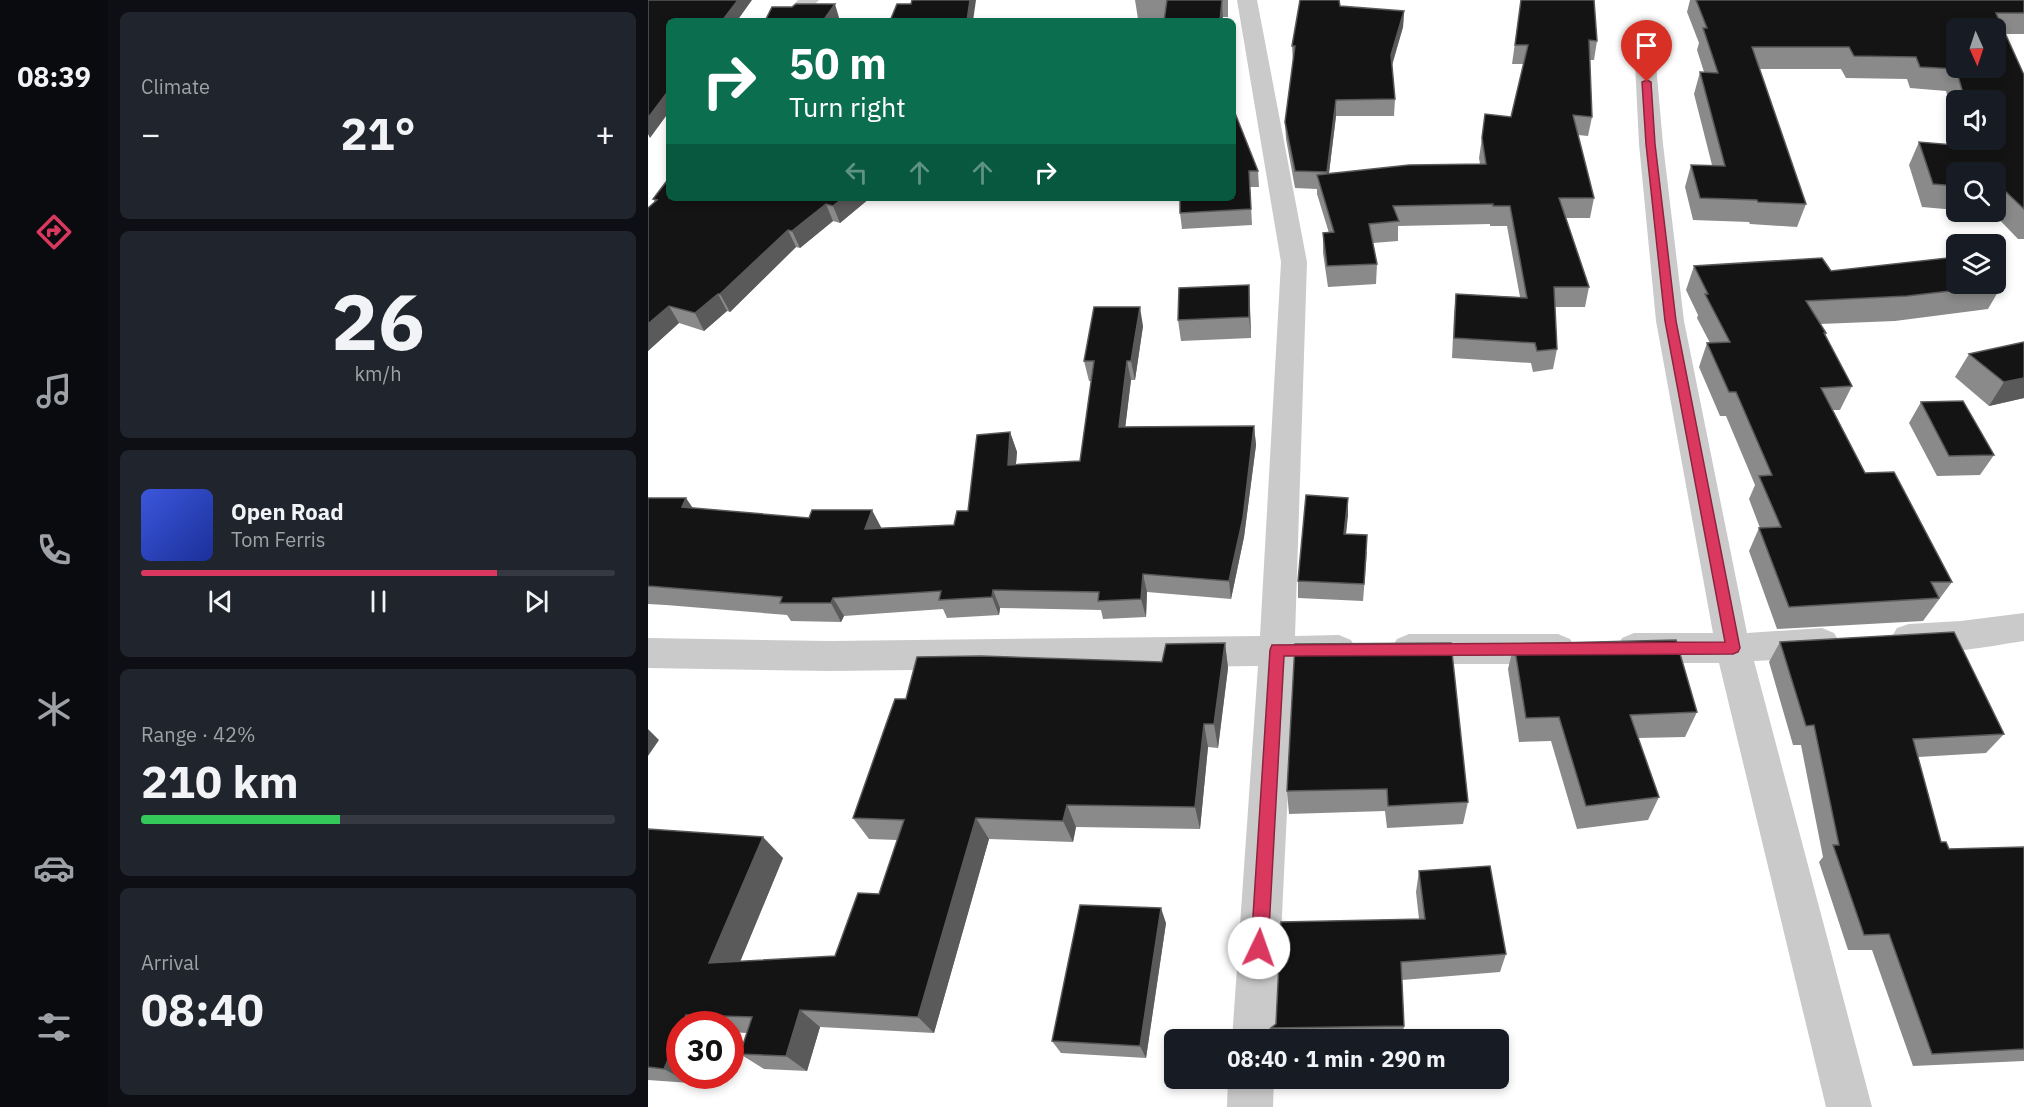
<!DOCTYPE html>
<meta charset="utf-8">
<style>
:root{--surface:#171b24;--page:#20242c;--text:#f1f3f6;--muted:#9ea1a6;--line:#363941;--accent:#da385f}
body{margin:0;font-family:"IBM Plex Sans",sans-serif;background:var(--page);color:var(--text);height:100vh;display:flex;flex-direction:column;font-size:22px;white-space:nowrap}
*{box-sizing:border-box;margin:0}
p{font-size:20px;color:var(--muted)}
.icon{flex:none;width:33px;height:33px;fill:none;stroke:currentColor;stroke-width:2;stroke-linecap:round;stroke-linejoin:round}
.map{position:relative;flex:1;overflow:hidden}
.panel{display:flex;flex-direction:column;gap:12px;padding:12px;background:#0d0f14;width:540px}
.panel>*{flex:none}
.banner{position:absolute;left:18px;top:18px;width:570px;height:183px;border-radius:9px;box-shadow:0 3px 9px #0003;background:#0b6e4f;color:#fff;overflow:hidden}
.needle{width:39px;rotate:177deg}
.buttons{position:absolute;left:1298px;top:18px;display:grid;gap:12px}
.buttons a{display:grid;place-items:center;width:60px;height:60px;border-radius:9px;background:var(--surface);box-shadow:0 3px 9px #0003;font-size:30px}
.speed{position:absolute;left:18px;top:1011px;display:flex;gap:12px;font-size:30px;font-weight:700;text-align:center}
.speed>*{display:grid;place-content:center;width:78px;height:78px;border-radius:50%;background:var(--surface);box-shadow:0 3px 9px #0003;line-height:1}
.speed .limit{border:9px solid #d22;background:#fff;color:#111}
.pin{position:absolute;display:grid;place-items:center;width:51px;height:51px;color:#fff;margin:-62px -26px;border-radius:50% 50% 50% 0;rotate:-45deg;box-shadow:0 0 6px #0007}
.pin .icon{rotate:45deg}
.me{position:absolute;width:66px;margin:-33px;rotate:3deg;stroke-linejoin:round;filter:drop-shadow(0 0 4px #0008)}
.turn{display:flex;align-items:center;gap:21px;height:126px;padding:0 24px;font-size:27px}
.turn .icon{width:78px;height:78px;stroke-width:2.5}
.turn b{display:block;font-size:42px;line-height:51px}
.lanes{display:flex;align-items:center;height:57px;padding:0 24px;background:#0003;justify-content:center;gap:30px;direction:ltr}
.lanes .off{opacity:.35}
.big{font-size:45px;font-weight:700;line-height:1.1}
.panel .card{flex:1;display:flex;flex-direction:column;justify-content:center;gap:9px;min-width:0;padding:0 21px;border-radius:9px;background:var(--page)}
.panel .dial{align-items:center;gap:0}
.dial b{font-size:78px;line-height:1}
.song{display:flex;align-items:center;gap:18px}
.cover{width:72px;height:72px;border-radius:9px;background:linear-gradient(135deg,hsl(230 70% 55%),hsl(230 70% 35%))}
.played{height:6px;border-radius:3px;background:linear-gradient(90deg,var(--accent) 75%,var(--line) 75%)}
.keys{display:flex;justify-content:space-around;direction:ltr}
.heat{display:flex;justify-content:space-between;align-items:center;font-size:33px;direction:ltr}
.charge{height:9px;border-radius:4px;background:linear-gradient(90deg,#34c759 42%,var(--line) 0)}
.trip{position:absolute;left:516px;top:1029px;width:345px;height:60px;border-radius:9px;background:var(--surface);box-shadow:0 3px 9px #0003;font-weight:700;line-height:60px;text-align:center}
main{display:flex;flex:1;min-height:0}
.dock{display:flex;flex-direction:column;width:108px;justify-content:space-around;align-items:center;background:#090b0e;color:var(--muted)}
.dock .icon{width:42px;height:42px}
.dock .active{color:var(--accent)}
.dock b{font-size:27px;color:var(--text)}
.map>svg:first-child{display:block}
</style>
<main>
<nav class="dock">
<b>08:39</b>
<svg class="icon active" aria-label="directions" viewBox="0 0 24 24"><path d="M12 3l9 9-9 9-9-9zM9 14v-3h6M13 9l2 2-2 2"/></svg>
<svg class="icon" aria-label="music" viewBox="0 0 24 24"><path d="M9 18V5l10-2v13"/><circle cx="6" cy="18" r="3"/><circle cx="16" cy="16" r="3"/></svg>
<svg class="icon" aria-label="phone" viewBox="0 0 24 24"><path d="M5 4h4l2 5-3 2q2 4 5 5l2-3 5 2v4C11 20 4 13 5 4z"/></svg>
<svg class="icon" aria-label="climate" viewBox="0 0 24 24"><path d="M12 3v18M4 7l16 10M4 17L20 7"/></svg>
<svg class="icon" aria-label="car" viewBox="0 0 24 24"><path d="M5 17H2v-5l4-1 3-4h7l3 4 3 1v5h-3M9 17h6M6 11h13"/><circle cx="7" cy="17" r="2"/><circle cx="17" cy="17" r="2"/></svg>
<svg class="icon" aria-label="filters" viewBox="0 0 24 24"><path d="M4 7h16M4 17h16"/><circle cx="9" cy="7" r="2"/><circle cx="15" cy="17" r="2"/></svg>
</nav>
<section class="panel">
<div class="card"><p>Climate</p>
<div class="heat"><a>−</a><b class="big">21°</b><a>+</a></div>
</div>
<div class="card dial"><b>26</b><p>km/h</p></div>
<div class="card">
<div class="song"><i class="cover"></i><div><b>Open Road</b><p>Tom Ferris</p></div></div>
<div class="played"></div>
<div class="keys"><svg class="icon" aria-label="previous" viewBox="0 0 24 24"><path d="M18 5L8 12l10 7zM5 5v14"/></svg><svg class="icon" aria-label="pause" viewBox="0 0 24 24"><path d="M8 5v14M16 5v14"/></svg><svg class="icon" aria-label="next" viewBox="0 0 24 24"><path d="M6 5l10 7-10 7zM19 5v14"/></svg></div>
</div>
<div class="card"><p>Range · 42%</p><b class="big">210 km</b><div class="charge"></div></div>
<div class="card"><p>Arrival</p><b class="big">08:40</b></div>
</section>
<div class="map">
<svg width="1376" height="1107" viewBox="0 0 1376 1107">
<rect width="100%" height="100%" fill="#fff"/>
<g fill="none" stroke-linecap="round" stroke-linejoin="round">
<!-- minor -->
<path fill="#cacaca" fill-rule="evenodd" d="M150,0H171L150,21H129Z
M589,0H609L659,262L647,636L691,635L703,640L709,650L703,660L691,665H646L628,1040H584L610,666L182,671L0,668V638L182,641L612,636L633,262Z
M996,36L1003,38L1006,42L1015,144L1036,321L1099,633L1174,628L1186,633L1192,643L1186,653L1174,658L1106,661L1224,1107H1178L1071,663H986L974,658L968,648L974,638L986,633H1065L1008,321L991,144L986,42L989,38Z
M1376,613V641C1342,646 1280,659 1249,648L1243,638L1249,628L1261,624L1313,621Z
M761,634H910L922,639L928,649L922,659L910,664H761L749,659L743,649L749,639Z
M580,1078H626L625,1107H579Z"/>
</g>
<!-- wall -->
<path fill="#8a8a8a" d="M487,0H580V17H575V21H516V19H490Z
M873,0L949,41L946,60H942L944,117L940,136L930,135L946,198L942,218H918L941,287L937,307H907L909,349L905,369L885,372L883,363L804,358L806,314L808,294L872,297L859,226H842V224L750,226V241L725,243L729,264L728,284L680,287L675,253V233H681L669,194V189L647,188L638,139L637,122L645,63L644,46L692,6L756,11L755,27L744,66L747,99L746,116H688L681,173L832,164L831,158L834,138L863,117L876,64H864Z
M1042,0H1376V34H1357L1376,75V239H1370L1345,213L1323,212H1347V172H1308V210L1274,207L1261,165L1271,142L1312,146L1311,140H1347V100H1308V129L1298,91L1262,88L1259,79L1198,78L1193,69H1111L1158,204L1149,227L1102,224L1101,222L1045,220L1037,187L1043,165H1064L1046,94L1052,72H1056L1049,50L1051,43L1039,12Z
M585,108L610,171L611,187H602L604,225L534,229L532,213Z
M21,198H222L192,223L185,221L152,248L148,247L82,312L79,311L56,331L31,323L0,351L7,202L5,199Z
M1046,266L1183,271L1354,285L1340,309L1247,321L1172,324L1178,333L1177,336L1204,386L1192,410H1185L1217,473L1304,582L1275,621L1129,629L1101,551L1111,528H1112L1101,499L1107,485L1078,416H1072L1051,367L1059,343H1062L1049,318L1050,315L1038,290Z
M601,285L603,338L533,341L530,320Z
M495,326L487,380H483L477,427L606,426L608,445L596,537L583,599L499,592L498,617L455,619L453,610L352,608L351,615L299,618L295,609L196,616L193,622L143,621L139,615L18,605L0,604V498L45,508L233,528L306,525L320,511L362,432L369,452L368,465L432,461L443,381H441L436,361Z
M1376,342V398L1341,406L1307,377L1321,354Z
M1273,402L1346,455L1332,475L1289,476L1261,423Z
M700,498L698,534L719,552L715,601L650,598V581Z
M1132,642L1356,734L1338,753L1270,757L1293,842L1301,849L1376,847V1061L1265,1066L1224,950H1200L1171,862L1175,857L1153,745H1145L1121,662Z
M577,643L580,668L570,748L560,747L552,829L428,827L425,842L341,839L286,1033L172,1027L159,1071L116,1069L92,1054L99,1033L82,1032V1024H32V1076H45L42,1083L0,1080V829L135,858L92,962L187,956L231,894L249,840L221,839L205,818L258,699L514,662Z
M647,644L820,802L815,824L739,828L737,811L641,814L639,791Z
M866,644L1049,712L1037,737L990,738L1011,797L1000,820L929,829L903,741L871,742L860,669Z
M771,871L858,954L852,972L754,980L756,1026L754,1040H625L623,1028L771,919L768,892Z
M518,923L498,1058L413,1053L404,1041Z"/>
<!-- shaded-wall -->
<path fill="#5a5a5a" d="M90,0H104L89,21H74Z
M322,0H328L325,21H319Z
M574,0L575,21H572Z
M187,4L192,21H175Z
M756,11L755,27L742,71L743,55Z
M21,90V112L2,138L0,134V118Z
M688,100V116L679,189V172Z
M195,198H222L192,223L185,206Z
M178,204L185,221L152,248L144,231Z
M140,230L148,247L82,312L72,294Z
M601,285L602,306L603,338L601,317Z
M70,294L79,311L56,331L47,313Z
M21,306L31,323L0,351V324Z
M492,307L495,326L487,380L483,361Z
M479,361L483,380L475,446L471,427Z
M1376,378V398L1341,406L1356,382Z
M606,426L608,445L596,537L583,599L581,581Z
M362,432L369,452L366,484L360,465Z
M38,498L51,517L34,507Z
M700,498V516L696,551V534Z
M224,510L234,529H217Z
M495,574L499,592L498,617L493,599Z
M345,590L352,608L351,615L344,597Z
M185,598L196,616L193,622L183,603Z
M577,643L580,668L570,748L566,724Z
M556,724L560,747L552,829L547,807Z
M0,729L11,740L0,756Z
M419,805L428,827L425,842L415,821Z
M328,818L341,839L286,1033L270,1017Z
M115,837L135,858L84,981L61,963Z
M513,908L518,923L498,1058L492,1046Z
M152,1010L172,1027L159,1071L138,1056Z
M38,1015L53,1024H34Z
M32,1031V1076H45L42,1083L16,1069Z"/>
<!-- building -->
<path fill="#141414" stroke="#5a5a5a" stroke-width="1.5" fill-rule="evenodd" d="M0,0H90L74,21H21V90L0,118Z
M264,0H322L319,21H242L249,4H263Z
M519,0H574L572,21H516Z
M652,0H691L692,6L756,11L743,55L747,99L688,100L679,172L647,171L637,122L647,46H644Z
M873,0H946L949,41L941,40L944,117L925,115L946,198H911L941,287H906L909,349L889,351L887,343L806,338L808,294L879,298L862,206H845V204L745,206L751,221L721,224L729,264L679,266L675,233L686,232L669,175L761,165L838,164L834,138L837,114L863,117L880,45H867Z
M1048,0H1376V13H1348L1376,75V209L1357,191L1347,190V172H1308V186L1285,184L1271,142L1330,147L1328,140H1347V100H1317L1308,69L1272,67L1268,57L1206,56L1201,47H1104L1158,204L1110,202L1109,200L1052,198L1043,165L1077,166L1052,72L1070,73L1055,28H1059ZM1308,28H1347V68H1308Z
M148,4H187L175,21H117L124,7H144Z
M585,108L610,171H601L603,209L532,213V198H585Z
M21,178V198H195L185,206L178,204L144,231L140,230L72,294H70L47,313L21,306L0,324V208L9,200L5,199Z
M1308,257V284H1347V277L1354,285L1259,296L1158,301L1178,333H1176L1204,386L1173,388L1217,473L1246,472L1304,582H1283L1291,598L1141,607L1111,528L1133,527L1111,476L1124,475L1088,392H1081L1059,343L1082,342L1057,294H1060L1046,266L1174,258L1183,271Z
M601,285V317L530,320L531,288Z
M446,307H492L483,361H479L471,427L606,426L595,518L581,581L495,574L493,599L450,601L451,592L345,590L344,597L291,600L293,591L185,598L183,603H132L134,597L0,586V498H38L34,507L161,518L164,510H224L217,529L306,525L309,511H320L329,435L362,432L360,465L432,461L446,361H436Z
M1376,342V378L1356,382L1321,354Z
M1315,401L1346,455L1301,456L1273,402Z
M658,495L700,498L696,534L719,535L716,584L650,581Z
M1306,632L1356,734L1265,739L1293,842H1298L1301,849L1376,847V1049L1284,1054L1241,934L1216,935L1185,845H1191L1166,725L1158,726L1132,642Z
M1028,640L1049,712L982,715L1011,797L938,806L911,717L878,718L866,644Z
M577,643L566,724H556L547,807L419,805L415,821L328,818L270,1017L152,1010L138,1056L92,1054L104,1017L38,1015L34,1024H32V1031L16,1069L0,1067V829L115,837L61,963L187,956L210,893L231,894L256,820L205,818L247,699H258L269,657L333,656L514,662L518,644Z
M803,643L820,802L740,806L739,789L639,791L647,644Z
M842,866L858,954L753,962L756,1026L623,1028L628,1024L633,922L777,919L771,871Z
M432,905L513,908L492,1046L404,1041Z"/>
<!-- route -->
<path fill="#da385f" stroke="#8e243e" stroke-width="1.5" d="M999,80L1003,82L1007,144L1028,321L1092,648L1090,652L1085,654L636,656L620,948L618,954L611,957L605,954L603,948L622,650L624,645L1077,642L1017,321L998,144L994,82Z"/>
</svg>
<div class="buttons">
<a><svg class="needle" viewBox="-14 -14 28 28"><path d="M0-13l5 13h-10z" fill="#e53935"/><path d="M0 13l5-13h-10z" fill="#9ea1a6"/></svg></a>
<a><svg class="icon" aria-label="sound" viewBox="0 0 24 24"><path d="M4 9h4l5-4v14l-5-4H4zM17 9q2 3 0 6"/></svg></a>
<a><svg class="icon" aria-label="search" viewBox="0 0 24 24"><circle cx="10" cy="10" r="6"/><path d="M15 15l6 6"/></svg></a>
<a><svg class="icon" aria-label="layers" viewBox="0 0 24 24"><path d="M12 4l9 5-9 5-9-5zM3 14l9 5 9-5"/></svg></a>
</div>
<div class="speed"><div class="limit">30</div></div>
<div class="pin" style="left:999px;top:82px;background:#d93025"><svg class="icon" aria-label="arrive" viewBox="0 0 24 24"><path d="M6 21V4h12l-3 4 3 4H6"/></svg></div>
<svg class="me" style="left:611px;top:948px" viewBox="-20 -20 40 40"><circle r="19" fill="#fff"/><path d="M0-13L10 11 0 6-10 11z" fill="#da385f"/></svg>
<div class="trip">08:40 · 1 min · 290 m</div>
<div class="banner">
<div class="turn"><svg class="icon" aria-label="right" viewBox="0 0 24 24"><path d="M7 20v-9h11M14 6l5 5-5 5"/></svg><div><b>50 m</b>Turn right</div></div>
<div class="lanes"><svg class="icon off" aria-label="left" viewBox="0 0 24 24"><path d="M17 20v-9H6M10 6l-5 5 5 5"/></svg><svg class="icon off" aria-label="ahead" viewBox="0 0 24 24"><path d="M12 20V5M6 11l6-6 6 6"/></svg><svg class="icon off" aria-label="ahead" viewBox="0 0 24 24"><path d="M12 20V5M6 11l6-6 6 6"/></svg><svg class="icon" aria-label="right" viewBox="0 0 24 24"><path d="M7 20v-9h11M14 6l5 5-5 5"/></svg></div>
</div>
</div>
</main>
